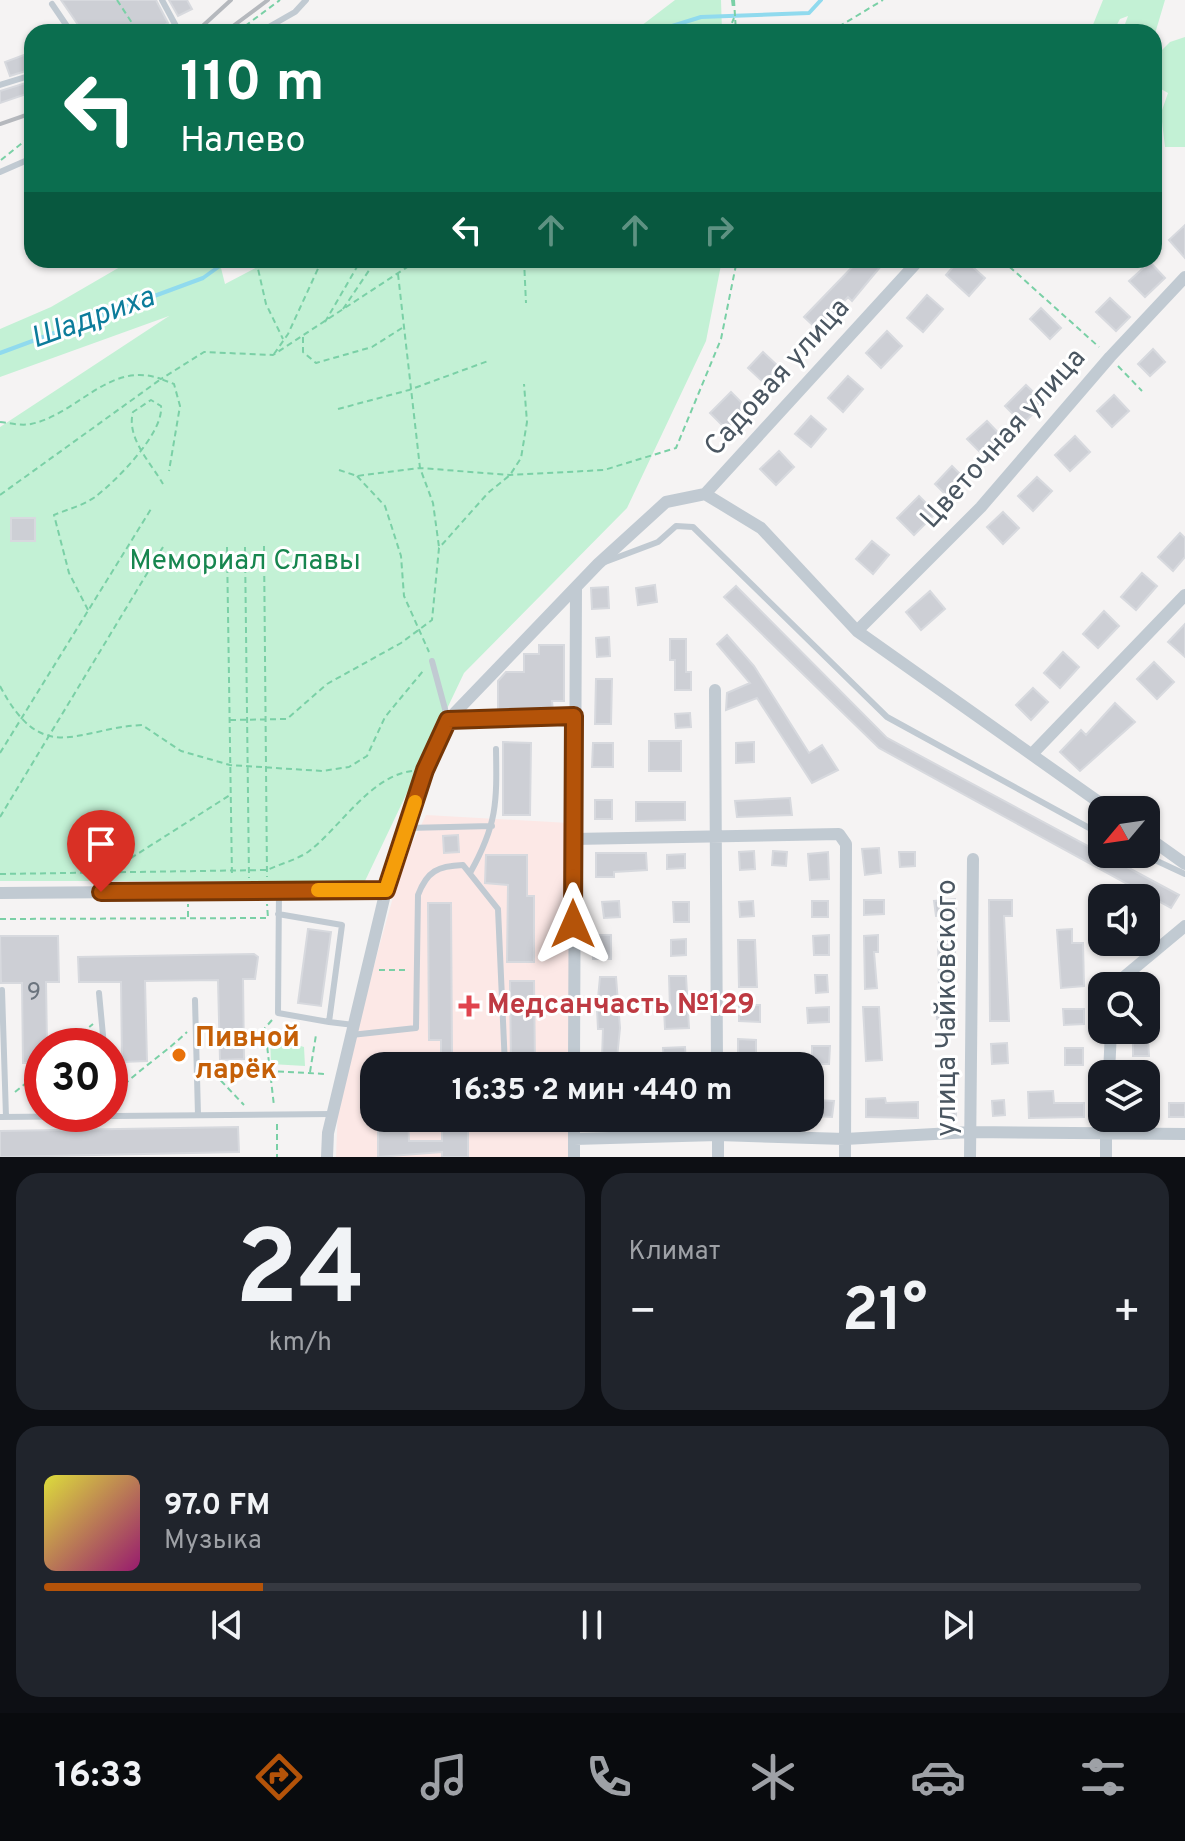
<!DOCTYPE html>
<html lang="ru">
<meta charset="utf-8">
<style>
:root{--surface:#171b24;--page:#20242c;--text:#f1f3f6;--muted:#9ea1a6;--line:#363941;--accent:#b45309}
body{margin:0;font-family:Overpass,sans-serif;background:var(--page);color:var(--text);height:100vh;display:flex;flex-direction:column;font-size:30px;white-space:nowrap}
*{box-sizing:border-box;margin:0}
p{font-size:26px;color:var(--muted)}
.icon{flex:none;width:44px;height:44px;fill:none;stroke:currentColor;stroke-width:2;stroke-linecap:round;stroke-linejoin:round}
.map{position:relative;height:1157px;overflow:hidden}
.panel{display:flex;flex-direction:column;gap:16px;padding:16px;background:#0d0f14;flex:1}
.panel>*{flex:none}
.top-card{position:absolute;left:24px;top:24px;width:1138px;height:244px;border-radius:24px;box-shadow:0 2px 6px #0004;background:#0b6e4f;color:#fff;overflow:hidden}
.needle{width:52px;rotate:241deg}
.tools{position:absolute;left:1088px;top:796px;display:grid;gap:16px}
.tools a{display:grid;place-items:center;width:72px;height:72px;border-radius:16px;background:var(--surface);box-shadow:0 2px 6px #0004;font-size:40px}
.speed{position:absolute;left:24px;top:1028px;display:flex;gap:16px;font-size:40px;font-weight:700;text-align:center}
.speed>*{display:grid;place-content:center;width:104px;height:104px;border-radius:50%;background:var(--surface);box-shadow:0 2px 6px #0004;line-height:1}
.speed .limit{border:12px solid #d22;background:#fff;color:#111}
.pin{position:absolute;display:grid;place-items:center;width:68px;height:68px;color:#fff;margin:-82px -34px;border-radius:50% 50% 50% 0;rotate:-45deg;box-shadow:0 0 8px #0007}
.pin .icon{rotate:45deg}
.me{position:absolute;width:88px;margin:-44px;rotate:0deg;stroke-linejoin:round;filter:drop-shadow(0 0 6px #0008)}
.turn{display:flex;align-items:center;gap:28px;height:168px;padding:0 24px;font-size:36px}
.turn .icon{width:104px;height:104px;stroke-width:2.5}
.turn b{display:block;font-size:56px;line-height:68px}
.lanes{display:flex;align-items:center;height:76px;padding:0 24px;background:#0003;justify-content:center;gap:40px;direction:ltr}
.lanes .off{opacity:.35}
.big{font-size:60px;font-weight:700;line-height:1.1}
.panel .widget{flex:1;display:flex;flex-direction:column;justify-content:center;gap:12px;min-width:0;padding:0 28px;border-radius:24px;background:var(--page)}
.panel .dial{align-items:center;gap:0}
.dial b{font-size:104px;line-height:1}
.song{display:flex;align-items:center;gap:24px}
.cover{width:96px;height:96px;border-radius:12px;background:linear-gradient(135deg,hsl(60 70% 55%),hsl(320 70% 35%))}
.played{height:8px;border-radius:4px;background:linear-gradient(90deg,var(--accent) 20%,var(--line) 20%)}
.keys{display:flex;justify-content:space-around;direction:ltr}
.heat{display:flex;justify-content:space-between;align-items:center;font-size:44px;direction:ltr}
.panel .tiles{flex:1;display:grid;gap:16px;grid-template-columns:1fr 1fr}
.widget:last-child{grid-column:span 2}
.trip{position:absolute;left:360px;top:1052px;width:464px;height:80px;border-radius:24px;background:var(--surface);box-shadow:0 2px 6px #0004;font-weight:700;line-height:80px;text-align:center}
.dock{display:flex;height:128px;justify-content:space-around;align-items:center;background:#090b0e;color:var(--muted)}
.dock .icon{width:56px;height:56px}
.dock .on{color:var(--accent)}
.dock b{font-size:36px;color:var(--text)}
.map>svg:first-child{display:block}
</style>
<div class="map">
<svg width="1185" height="1157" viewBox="0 0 1185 1157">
<rect width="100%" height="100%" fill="#f5f3f3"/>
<!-- medical -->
<path fill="#fce8e6" d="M426,815L569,823L576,1066H374V1118H577L578,1157H336L338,1106L379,947L403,862Z"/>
<!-- green -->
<path fill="#c3f1d5" d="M675,0H721L722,32H562L576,26L637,29Z
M1103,0H1165L1154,37V32H1122L1128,16L1120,19L1113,32H1090Z
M1185,37V147H1165L1161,113L1168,93L1154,85V58L1170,42Z
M132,260H219L225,284L261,265V260H722L706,341L627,508L464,673L365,881H0V427L169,316L0,377V329L51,307Z
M270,1037L304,1047L305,1066L271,1064Z"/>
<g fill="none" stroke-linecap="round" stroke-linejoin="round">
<!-- stream -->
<path stroke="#90daee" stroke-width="4" d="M653,32L701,17L809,13L821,0
M0,353L203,278L228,260"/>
</g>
<!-- building -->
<path fill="#cdcfd5" stroke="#d7d9de" stroke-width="2" d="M61,0H156L168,23L154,32H83Z
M169,0H187L192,9L178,16Z
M32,52V69L10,76L5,62Z
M32,81V92L0,103V91Z
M1185,225V258L1169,240Z
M859,260H886L852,301L848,297L818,330L804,317Z
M959,260H965L985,278L969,296L946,275Z
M1150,262L1165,278L1145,297L1129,281Z
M927,295L943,309L923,332L907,318Z
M1110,298L1130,317L1116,331L1096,312Z
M1041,308L1061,328L1050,339L1030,319Z
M887,331L902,346L881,368L866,353Z
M1153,349L1165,362L1150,376L1138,364Z
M763,352L779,367L764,383L748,368Z
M848,376L863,389L843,412L828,398Z
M1026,385L1044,402L1023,424L1005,406Z
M731,392L747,408L726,429L710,413Z
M1114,395L1129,411L1112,427L1097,411Z
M811,416L826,429L811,447L795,434Z
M987,421L1007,442L988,460L967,439Z
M1075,436L1090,452L1070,471L1055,455Z
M779,451L794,467L776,485L760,469Z
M952,466L965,479L948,497L935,484Z
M1037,477L1052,491L1033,511L1018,496Z
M919,496L936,513L914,535L897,518Z
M1003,512L1019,528L1003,544L987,527Z
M11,518H35V541H11Z
M1180,533L1185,538V557L1173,571L1158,557Z
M872,541L889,555L873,574L856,559Z
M1142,573L1157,586L1136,610L1121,597Z
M655,585L657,602L638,605L636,588Z
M736,586L887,738L1179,895L1171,908L879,748L724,597Z
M608,587L609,608L592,609L591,588Z
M930,591L945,609L921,630L906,612Z
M1104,611L1119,626L1098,648L1083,634Z
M1185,624V657L1168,642Z
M727,635L754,666L809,753L822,745L838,770L812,783L757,698L726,710L727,693L750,683L717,644Z
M609,637L610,656L597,657L596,638Z
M670,639H686V672H691V690H675V660H670Z
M539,645H564V701H552L553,711L498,712V681L506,672H524V654H539Z
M1063,652L1079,667L1060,688L1044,673Z
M1154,662L1174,682L1157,699L1137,679Z
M596,679H612L611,724H595Z
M1033,688L1048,702L1031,720L1016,705Z
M1115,703L1135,722L1080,771L1060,752L1081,730L1086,735Z
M690,713L691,727L676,728L675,714Z
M649,741H681V771H649Z
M503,742L531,743L530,815H503Z
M754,742V762L736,763V743Z
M593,743H613V767H592Z
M790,798L792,815L737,817L735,801Z
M595,800H612V819H595Z
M636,802H685V820L636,821Z
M458,835L459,852L444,853L443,836Z
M879,848L881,873L865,875L862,849Z
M754,851L755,869L740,870L739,852Z
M773,851L787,852L786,866L772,865Z
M828,852L829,879L810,880L808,854Z
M899,852H915V866L900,867Z
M596,853H646L647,870L614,872V877H596Z
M685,854V868L667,869V855Z
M486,855H527V896H534V962H507L508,885L485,883Z
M955,899L956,914L936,916L934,901Z
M864,900H884V914L864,915Z
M989,900H1012V916H1004L1009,1021H990Z
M619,901L620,917L604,918L602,902Z
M753,901L754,916L740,917L739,902Z
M812,901H828V917H812Z
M673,902H689V922H674Z
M428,903H451L452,1057H467V1066H441V1040H429Z
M308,929L331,932L321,1006L298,1003Z
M1072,929V943H1083L1084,986L1061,988L1057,930Z
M592,935H611V959H593Z
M829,935V955H814L813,936Z
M878,935V952H874L877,988L865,989L864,936Z
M0,936H58L59,982H46L47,1046H42V1063H23L22,983H1Z
M686,939V955L671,956V940Z
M738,940H755L757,987H739Z
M955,941L954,984H939L938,942Z
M254,954L258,957L255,979H243L244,1059L220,1060L218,980L145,981L147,1061L122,1062L121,982H79L78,957Z
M815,975H827L828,992L816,993Z
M669,976H686L689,1028L665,1029L664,1009H670Z
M600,977H616L620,1028L617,1058H602L603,1029H598L597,1009Z
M510,981H534L535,1066H511Z
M954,1003L955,1018L937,1019L936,1004Z
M739,1005H760V1022L739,1021Z
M829,1007V1022L808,1023L807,1008Z
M863,1007H879L882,1060L866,1061Z
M1063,1009H1084V1024L1064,1025Z
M738,1039L756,1040V1056H738Z
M1148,1039L1149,1056H1133V1040Z
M1007,1043L1008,1063L992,1064L991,1044Z
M812,1046H830L829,1064H812Z
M685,1047L686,1063L664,1064L663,1048Z
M1065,1048H1083V1065H1065Z
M1053,1091L1054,1103H1084V1117L1029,1118L1028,1092Z
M885,1098L886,1103L918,1102V1118L866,1117V1099Z
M816,1100L834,1101L832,1117L815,1116Z
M939,1100H956V1116L939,1115Z
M1004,1100L1005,1115L993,1116L992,1101Z
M1169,1103H1185V1117H1169Z
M378,1118H408L409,1141H442V1118H468V1157H442V1152L378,1157Z
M238,1127L239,1152L0,1157V1131Z"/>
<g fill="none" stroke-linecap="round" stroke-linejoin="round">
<!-- path -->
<path stroke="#7ad0a6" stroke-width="2" stroke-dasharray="6 4" stroke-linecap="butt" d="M117,0L138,32
M732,0L733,8
M734,0L736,32
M237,32L280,0
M728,32L734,18
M830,32L883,0
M1,160L32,135
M256,260L266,304L283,339
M524,260L526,303
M1002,260L1099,347
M398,274L420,468L433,503L439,547
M343,309L376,260
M325,322L361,260
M303,337V352L316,363L372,347L402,328
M274,354L288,334L322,260
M1118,366L1142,391
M338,409L409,390L488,361
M0,422C10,423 21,426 31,424C78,414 110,360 161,379L204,352L273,355L418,260
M339,470L357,476L420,468L510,475L604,470L676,448L721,339L737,260
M357,476L385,506L401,556L404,596L429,652
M0,495L161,379L174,384L180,406L169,471
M264,546L267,877
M227,547L232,877
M245,547L249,878
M88,610L69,573L54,515C68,509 82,506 95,497C116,481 164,433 161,406L151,400L133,412C126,438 151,463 163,484
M0,686C43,768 77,728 142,725L181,751L230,765L322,771L349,767L367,756L385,717L423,671
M230,720L287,719L327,684L401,643L432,620L439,548L488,493L510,475L521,458L527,422L524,384
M0,753L151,509
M0,817L163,547
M118,872L120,865L230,795
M0,874L267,870C280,864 296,860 308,852C340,828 370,776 412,771
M188,917V904
M0,919L268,918L267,904
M379,970H408
M272,1020L265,1028L274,1106
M66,1046L93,1024
M207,1066L244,1105
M268,1071L326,1074
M310,1072L316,1035
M15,1092L42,1070
M110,1099C133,1073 162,1056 187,1032
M277,1124V1157"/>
<!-- lane -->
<path stroke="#c1cad2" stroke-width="6" d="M162,0L176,26L168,32
M52,4L71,32
M260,32L295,12L306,0
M0,85L32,75
M0,172L32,158
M605,562L658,542L676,526L693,527L887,717L1102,835
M432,661L448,720L574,716
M407,828L492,826
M1142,854L1185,874
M470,873C497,825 497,803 496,749
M279,891L278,1013L329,1022
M278,914L342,925L329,1022L354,1025
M2,990L6,1117
M99,993L104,1046
M195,1000L198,1115
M351,1035L416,1028L418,895C427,871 438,866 463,865L498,909L505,1066
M0,1117L332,1114"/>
<!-- street -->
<path stroke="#c1cad2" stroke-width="12" d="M705,494L919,260
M857,631L981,507L1110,357L1185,277
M715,690L717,1066
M1032,754L1185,595
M1146,836L1185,864
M573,839L839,834L846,844L845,1157
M0,893L386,890
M1113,986L1185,926
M574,1066L576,587
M1109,1074L1111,1030
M574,1118V1157
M718,1118V1157
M574,1139L718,1135L845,1139L970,1132L1185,1134
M327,1157L328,1133L386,890L425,770L448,720L598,564L666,502L705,494L761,528L857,631L1110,810
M970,1157L973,859
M1106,1157V1118"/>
<!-- rail -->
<path stroke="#b5b8bd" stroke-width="4" d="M196,32L231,0
M225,32L268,0
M0,124L32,113"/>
</g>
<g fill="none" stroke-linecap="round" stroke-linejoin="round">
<!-- route casing -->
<g stroke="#753606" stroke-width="20">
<path id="route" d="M101,892L386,890L425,770L448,720L574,716L573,924"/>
</g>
<!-- route -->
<use href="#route" stroke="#b45309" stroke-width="14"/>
<!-- slow -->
<path stroke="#f59e0b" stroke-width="14" d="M318,890H386L415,802"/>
</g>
<!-- markers -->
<path fill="#e0444e" stroke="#fff" stroke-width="3" d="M465 994h8v8h8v8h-8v8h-8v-8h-8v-8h8z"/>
<circle fill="#e8710a" stroke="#fff" stroke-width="3" cx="179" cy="1055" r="8"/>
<g text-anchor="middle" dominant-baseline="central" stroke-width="6" stroke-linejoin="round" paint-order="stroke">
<!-- number labels -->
<g font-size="24" fill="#6b747e">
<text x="34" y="993">9</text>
</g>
<!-- street labels -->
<g font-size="28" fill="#4a5661" stroke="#fff">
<text transform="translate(778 378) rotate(-48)">Садовая улица</text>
<text transform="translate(1004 439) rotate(-48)">Цветочная улица</text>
<text transform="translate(948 1008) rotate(-90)">улица Чайковского</text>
</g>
<!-- park labels -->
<g font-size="28" fill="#17864f" stroke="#fff">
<text x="245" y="562">Мемориал Славы</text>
</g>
<!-- health labels -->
<g font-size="28" font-weight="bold" fill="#be3a42" stroke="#fff" text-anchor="start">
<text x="487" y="1006">Медсанчасть №129</text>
</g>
<!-- food labels -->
<g font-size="28" font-weight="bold" fill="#c56008" stroke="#fff" text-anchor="start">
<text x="195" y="1039">Пивной<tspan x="195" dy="32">ларёк</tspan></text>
</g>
<!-- water labels -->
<g font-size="30" font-style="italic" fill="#0c7c9b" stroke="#fff">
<text transform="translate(93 319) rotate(-20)">Шадриха</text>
</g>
</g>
</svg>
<div class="tools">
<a><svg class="needle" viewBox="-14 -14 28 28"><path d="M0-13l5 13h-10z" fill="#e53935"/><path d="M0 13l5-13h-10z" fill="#9ea1a6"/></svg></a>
<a><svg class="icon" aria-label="sound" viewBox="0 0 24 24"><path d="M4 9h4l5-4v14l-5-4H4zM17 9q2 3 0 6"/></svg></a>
<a><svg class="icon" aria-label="search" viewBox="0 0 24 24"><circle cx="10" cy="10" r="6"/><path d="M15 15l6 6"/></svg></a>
<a><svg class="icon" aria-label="layers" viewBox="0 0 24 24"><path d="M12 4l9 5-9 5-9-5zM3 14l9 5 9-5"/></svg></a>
</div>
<div class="speed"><div class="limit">30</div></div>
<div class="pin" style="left:101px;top:892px;background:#d93025"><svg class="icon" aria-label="arrive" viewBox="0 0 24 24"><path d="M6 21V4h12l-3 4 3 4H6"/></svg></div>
<svg class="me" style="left:573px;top:924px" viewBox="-20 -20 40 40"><path d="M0-17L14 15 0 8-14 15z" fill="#b45309" stroke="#fff" stroke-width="4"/></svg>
<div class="trip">16:35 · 2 мин · 440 m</div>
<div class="top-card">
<div class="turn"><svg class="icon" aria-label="left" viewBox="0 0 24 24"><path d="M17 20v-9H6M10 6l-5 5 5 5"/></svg><div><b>110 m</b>Налево</div></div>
<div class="lanes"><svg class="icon" aria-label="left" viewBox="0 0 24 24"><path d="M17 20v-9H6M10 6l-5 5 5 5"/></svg><svg class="icon off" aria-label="ahead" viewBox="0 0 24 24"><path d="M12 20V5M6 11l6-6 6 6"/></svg><svg class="icon off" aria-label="ahead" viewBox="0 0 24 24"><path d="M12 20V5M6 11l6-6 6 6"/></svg><svg class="icon off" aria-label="right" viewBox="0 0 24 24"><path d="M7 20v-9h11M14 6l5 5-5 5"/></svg></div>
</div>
</div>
<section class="panel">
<div class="tiles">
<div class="widget dial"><b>24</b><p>km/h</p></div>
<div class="widget"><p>Климат</p>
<div class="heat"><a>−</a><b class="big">21°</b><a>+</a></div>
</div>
<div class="widget">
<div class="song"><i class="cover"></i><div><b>97.0 FM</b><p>Музыка</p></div></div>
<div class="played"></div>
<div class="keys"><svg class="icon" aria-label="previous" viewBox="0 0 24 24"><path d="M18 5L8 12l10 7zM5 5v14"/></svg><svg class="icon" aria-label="pause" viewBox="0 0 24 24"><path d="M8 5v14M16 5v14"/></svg><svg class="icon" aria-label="next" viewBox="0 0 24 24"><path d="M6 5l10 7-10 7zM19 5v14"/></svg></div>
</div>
</div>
</section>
<nav class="dock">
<b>16:33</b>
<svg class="icon on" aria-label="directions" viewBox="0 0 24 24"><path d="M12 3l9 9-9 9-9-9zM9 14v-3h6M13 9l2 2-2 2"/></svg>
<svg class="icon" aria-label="music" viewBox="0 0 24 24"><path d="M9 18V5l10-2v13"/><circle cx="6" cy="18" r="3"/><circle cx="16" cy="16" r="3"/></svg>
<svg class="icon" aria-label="phone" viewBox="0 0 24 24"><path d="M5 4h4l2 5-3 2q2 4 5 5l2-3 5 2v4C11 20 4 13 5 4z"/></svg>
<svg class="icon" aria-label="climate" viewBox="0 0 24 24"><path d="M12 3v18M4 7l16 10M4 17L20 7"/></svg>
<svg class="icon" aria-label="car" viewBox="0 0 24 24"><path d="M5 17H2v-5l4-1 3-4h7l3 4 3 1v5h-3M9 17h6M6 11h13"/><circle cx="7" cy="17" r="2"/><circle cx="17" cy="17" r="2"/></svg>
<svg class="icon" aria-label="filters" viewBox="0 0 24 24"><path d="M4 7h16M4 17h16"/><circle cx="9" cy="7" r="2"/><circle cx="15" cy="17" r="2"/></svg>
</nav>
